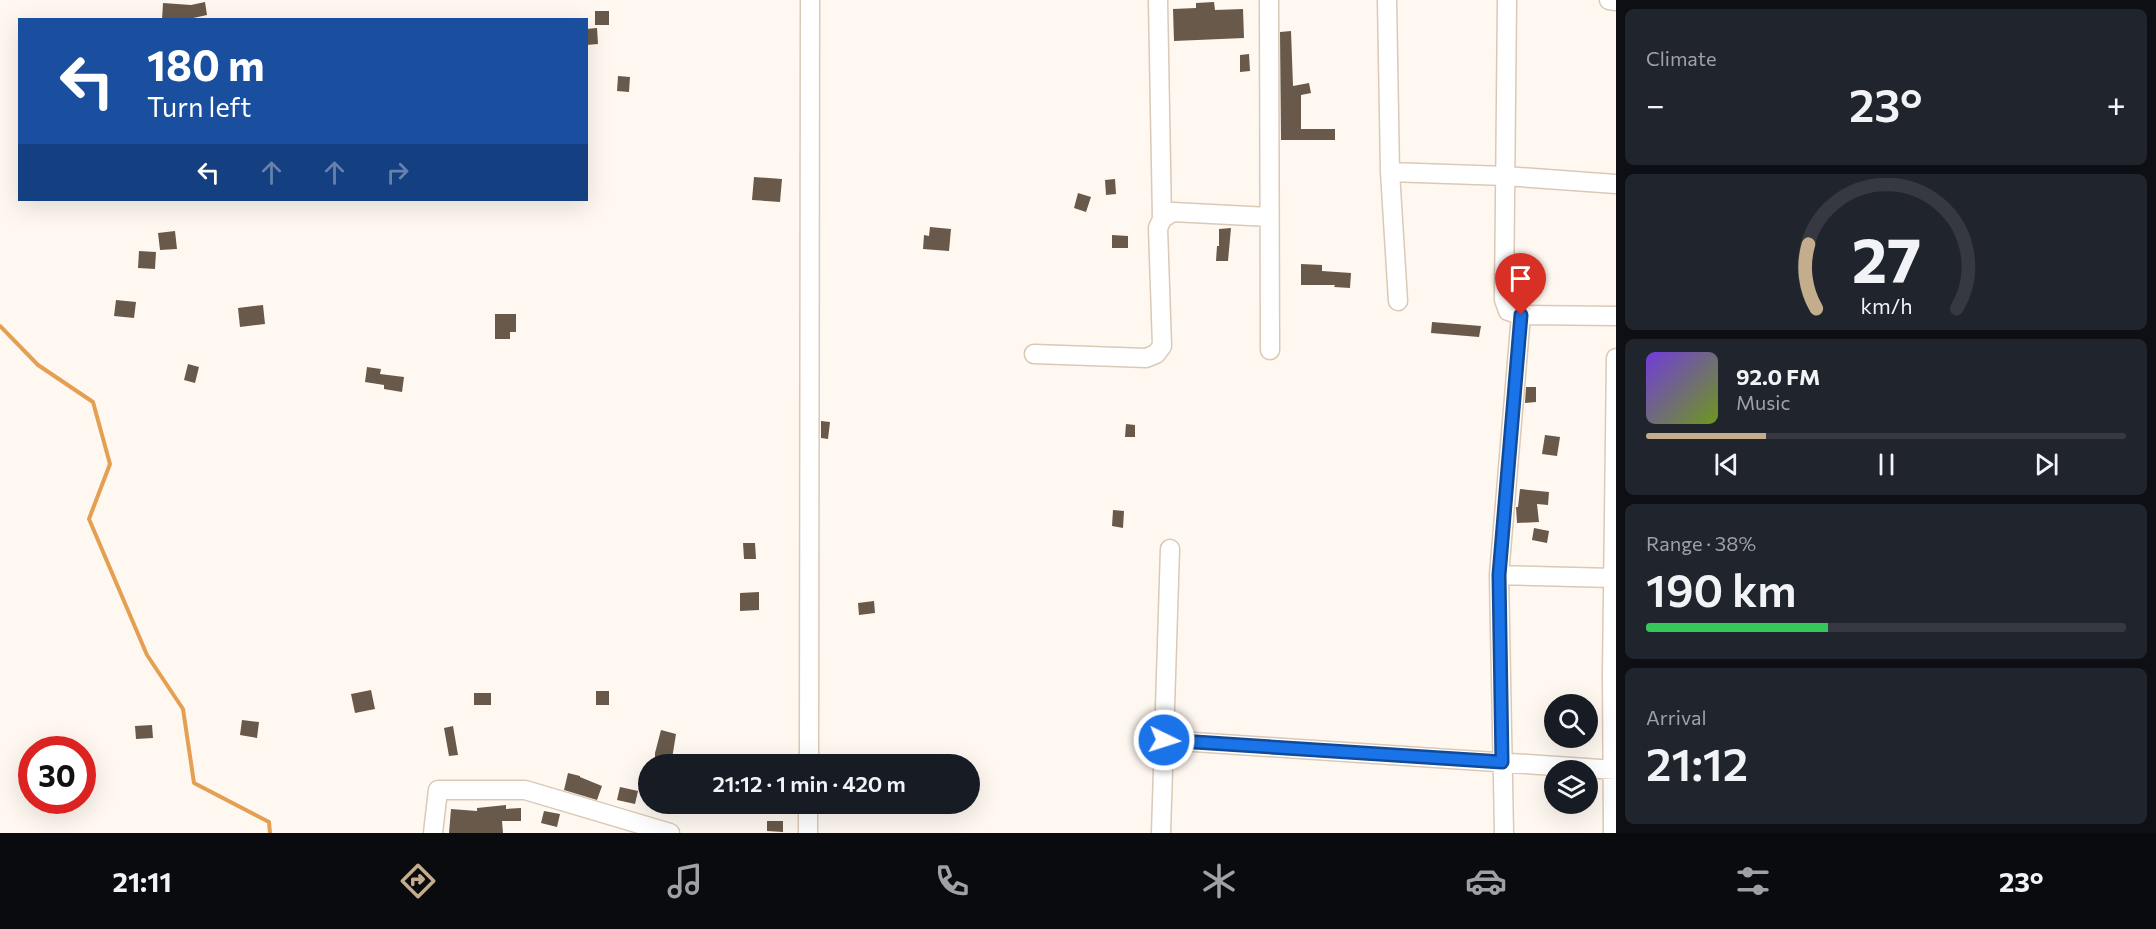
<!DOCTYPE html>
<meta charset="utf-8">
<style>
:root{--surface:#171b24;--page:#20242c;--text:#f1f3f6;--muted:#9ea1a6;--line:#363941;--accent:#c4ad8c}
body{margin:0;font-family:Commissioner,sans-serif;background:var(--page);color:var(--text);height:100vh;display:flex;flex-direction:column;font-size:22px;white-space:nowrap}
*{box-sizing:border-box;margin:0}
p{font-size:20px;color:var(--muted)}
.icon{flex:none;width:33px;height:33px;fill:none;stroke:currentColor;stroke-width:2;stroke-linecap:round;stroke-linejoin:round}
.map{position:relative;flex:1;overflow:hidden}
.side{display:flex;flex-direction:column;gap:9px;padding:9px;background:#0d0f14;width:540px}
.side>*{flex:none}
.hud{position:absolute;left:18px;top:18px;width:570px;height:183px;border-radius:0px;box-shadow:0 6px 24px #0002;background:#1a4fa0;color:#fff;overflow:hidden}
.fabs{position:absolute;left:1544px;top:694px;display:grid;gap:12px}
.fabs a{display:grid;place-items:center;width:54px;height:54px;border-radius:50%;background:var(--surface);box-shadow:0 6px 24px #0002;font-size:30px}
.speed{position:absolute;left:18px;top:736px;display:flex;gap:12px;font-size:30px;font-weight:700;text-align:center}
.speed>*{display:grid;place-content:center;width:78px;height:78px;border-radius:50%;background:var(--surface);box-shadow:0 6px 24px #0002;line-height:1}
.speed .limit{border:9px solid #d22;background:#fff;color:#111}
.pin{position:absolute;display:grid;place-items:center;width:51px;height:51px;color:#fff;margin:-62px -26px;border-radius:50% 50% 50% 0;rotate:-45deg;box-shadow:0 0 6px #0007}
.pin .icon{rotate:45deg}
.me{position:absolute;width:66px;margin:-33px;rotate:94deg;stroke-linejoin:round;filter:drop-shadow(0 0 4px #0008)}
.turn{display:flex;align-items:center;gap:21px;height:126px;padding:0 30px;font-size:27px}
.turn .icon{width:78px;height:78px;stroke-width:2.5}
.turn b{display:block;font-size:42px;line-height:51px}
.lanes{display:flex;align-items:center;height:57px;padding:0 30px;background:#0003;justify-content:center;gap:30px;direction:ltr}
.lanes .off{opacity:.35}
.big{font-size:45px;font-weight:600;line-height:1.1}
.side .widget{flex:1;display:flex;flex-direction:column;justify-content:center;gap:9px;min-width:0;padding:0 21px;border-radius:9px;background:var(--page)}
.side .dial{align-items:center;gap:0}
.dial svg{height:156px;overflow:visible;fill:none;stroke:var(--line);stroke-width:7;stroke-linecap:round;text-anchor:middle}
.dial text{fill:var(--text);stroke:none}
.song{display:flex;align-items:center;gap:18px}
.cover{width:72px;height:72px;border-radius:9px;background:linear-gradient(135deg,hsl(260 70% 55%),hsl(80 70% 35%))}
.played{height:6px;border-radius:3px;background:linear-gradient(90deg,var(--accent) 25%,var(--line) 25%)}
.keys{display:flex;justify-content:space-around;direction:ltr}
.heat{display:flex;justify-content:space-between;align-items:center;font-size:33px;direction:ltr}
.charge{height:9px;border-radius:4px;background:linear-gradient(90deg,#34c759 38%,var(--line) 0)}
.trip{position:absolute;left:638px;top:754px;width:342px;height:60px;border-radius:30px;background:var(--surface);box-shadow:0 6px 24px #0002;font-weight:600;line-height:60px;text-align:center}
.dock{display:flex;height:96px;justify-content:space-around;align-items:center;background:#090b0e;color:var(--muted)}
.dock .icon{width:42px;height:42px}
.dock .selected{color:var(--accent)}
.dock b{font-size:27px;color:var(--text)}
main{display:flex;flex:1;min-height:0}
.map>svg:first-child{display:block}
</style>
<main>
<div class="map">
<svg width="1616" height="833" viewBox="0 0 1616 833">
<rect width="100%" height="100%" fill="#fff8f0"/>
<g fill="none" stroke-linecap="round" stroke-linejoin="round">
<!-- stream -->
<path stroke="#e49f52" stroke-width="4" d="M0,326L38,365L93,402L110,464L89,519L147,655L183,709L194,783L269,822L270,833"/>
</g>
<!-- building -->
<path fill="#68594a" d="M205,2L207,15L184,20H162L163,3L191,5Z
M1214,2L1215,10L1243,9L1244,38L1174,41L1173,9L1196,8V3Z
M595,11H609V25H595Z
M597,28L598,44L586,45V29Z
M1291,31L1293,86L1309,83L1311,93L1301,95V129H1335V140H1281L1280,32Z
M1249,54L1250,71L1240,72V55Z
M618,76L630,77L629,92L617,91Z
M754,177L782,179L780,202L752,200Z
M1115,179L1116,194L1106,195L1105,180Z
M1078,193L1091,197L1086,212L1074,208Z
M930,227L951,229L949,251L923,249L924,235L929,236Z
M1231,228L1228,261H1216L1217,246H1219V229Z
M175,231L177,249L160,250L158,233Z
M1112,235L1128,236V248H1112Z
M139,251L156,252L155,269L138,268Z
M1301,264L1322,265V271L1351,273L1350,288L1334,287L1335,285H1301Z
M116,300L136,302L134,318L114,316Z
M263,305L265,324L240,327L238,308Z
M495,314H516V332H510V339H495Z
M1432,322L1481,326L1479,337L1431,333Z
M188,364L199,367L195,383L184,380Z
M367,367L381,369L380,374L404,377L402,392L384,389V385L365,382Z
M1526,387H1536V402L1525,403Z
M821,421L830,422L828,439L821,438Z
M1126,424L1135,425V437H1125Z
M1545,435L1560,437L1557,456L1542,454Z
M1520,489L1549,492L1548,505L1537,504L1539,522L1517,523L1516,507H1518Z
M1113,510L1124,511L1123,528L1112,526Z
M1534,528L1549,531L1547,543L1532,540Z
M743,543H755L756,559H744Z
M759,592V610L740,611V593Z
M874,601L875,613L859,615L858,603Z
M371,690L375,709L355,713L351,694Z
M596,691H609V705H596Z
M474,693H491V705H474Z
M242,720L259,722L257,738L240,735Z
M152,725L153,738L136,739L135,726Z
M453,726L458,755L449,756L444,728Z
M661,730L676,734L671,765H655V753Z
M568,773L580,776V777L602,786L597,800L564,790Z
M620,787L638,791L635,804L617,800Z
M506,805V809L521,808V821H502L503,833H449L451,809L477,811V808Z
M544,811L560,814L557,827L541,823Z
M767,821H783V832L767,831Z"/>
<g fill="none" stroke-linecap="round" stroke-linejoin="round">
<!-- minor casing -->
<g stroke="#dac9b7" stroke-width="21">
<path id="minor" d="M1158,0L1162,219
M1269,0L1270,350
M1387,0L1390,172L1398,301
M1507,0L1504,300L1508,311L1521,315L1616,316
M1609,0L1616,1
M1390,172L1505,176L1616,184
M1034,354L1146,358L1156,354L1162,346L1158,228L1162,219L1173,212L1269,217
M1499,575L1613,578
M1164,740L1616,770
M809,765L810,0
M433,833L438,790H525L670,833
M808,833V804
M1161,833L1170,549
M1504,833L1499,575L1521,315
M1613,833L1612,673L1616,358"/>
</g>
<!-- minor -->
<use href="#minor" stroke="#fff" stroke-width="18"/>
</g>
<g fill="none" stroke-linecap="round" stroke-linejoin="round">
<!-- route casing -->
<g stroke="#114b97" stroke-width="15">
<path id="route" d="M1164,740L1502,762L1499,575L1521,315"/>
</g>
<!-- route -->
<use href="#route" stroke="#1a73e8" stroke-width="10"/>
</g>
</svg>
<div class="fabs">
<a><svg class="icon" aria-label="search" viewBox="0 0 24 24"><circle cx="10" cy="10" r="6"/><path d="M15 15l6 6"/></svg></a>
<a><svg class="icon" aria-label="layers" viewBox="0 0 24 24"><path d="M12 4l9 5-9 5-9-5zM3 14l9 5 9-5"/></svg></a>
</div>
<div class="speed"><div class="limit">30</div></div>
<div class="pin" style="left:1521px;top:315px;background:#d93025"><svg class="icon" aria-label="arrive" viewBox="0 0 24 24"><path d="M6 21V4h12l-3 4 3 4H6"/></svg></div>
<svg class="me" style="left:1164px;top:740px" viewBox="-20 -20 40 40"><circle r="17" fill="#1a73e8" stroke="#fff" stroke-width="3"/><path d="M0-11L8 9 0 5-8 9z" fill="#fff"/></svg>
<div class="trip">21:12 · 1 min · 420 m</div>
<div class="hud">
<div class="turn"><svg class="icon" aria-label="left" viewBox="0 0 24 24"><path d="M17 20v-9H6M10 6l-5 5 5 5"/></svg><div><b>180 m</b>Turn left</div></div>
<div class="lanes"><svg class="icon" aria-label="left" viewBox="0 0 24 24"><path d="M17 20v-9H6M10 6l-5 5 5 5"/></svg><svg class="icon off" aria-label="ahead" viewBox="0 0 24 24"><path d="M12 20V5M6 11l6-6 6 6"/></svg><svg class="icon off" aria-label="ahead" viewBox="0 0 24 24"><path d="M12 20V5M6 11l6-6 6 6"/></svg><svg class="icon off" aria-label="right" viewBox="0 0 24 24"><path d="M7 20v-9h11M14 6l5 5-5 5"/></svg></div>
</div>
</div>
<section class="side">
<div class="widget"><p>Climate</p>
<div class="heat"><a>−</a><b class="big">23°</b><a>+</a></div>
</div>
<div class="widget dial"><svg viewBox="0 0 100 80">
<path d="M14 69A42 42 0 1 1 86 69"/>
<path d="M14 69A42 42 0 0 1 10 36" stroke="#c4ad8c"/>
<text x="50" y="56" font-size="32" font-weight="700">27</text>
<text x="50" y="72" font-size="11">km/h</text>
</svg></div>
<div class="widget">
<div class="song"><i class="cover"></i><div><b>92.0 FM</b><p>Music</p></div></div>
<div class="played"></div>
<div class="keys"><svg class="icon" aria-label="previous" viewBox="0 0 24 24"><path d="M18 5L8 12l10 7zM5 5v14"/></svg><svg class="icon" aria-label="pause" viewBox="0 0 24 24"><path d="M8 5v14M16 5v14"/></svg><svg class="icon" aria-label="next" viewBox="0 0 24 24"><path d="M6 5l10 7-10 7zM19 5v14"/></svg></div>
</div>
<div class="widget"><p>Range · 38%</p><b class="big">190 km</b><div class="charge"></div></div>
<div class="widget"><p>Arrival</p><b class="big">21:12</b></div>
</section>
</main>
<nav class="dock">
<b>21:11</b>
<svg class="icon selected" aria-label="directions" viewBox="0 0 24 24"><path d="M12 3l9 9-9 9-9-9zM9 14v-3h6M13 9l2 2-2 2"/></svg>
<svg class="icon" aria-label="music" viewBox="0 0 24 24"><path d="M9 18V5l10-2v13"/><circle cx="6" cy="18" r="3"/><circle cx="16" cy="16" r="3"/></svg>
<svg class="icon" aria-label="phone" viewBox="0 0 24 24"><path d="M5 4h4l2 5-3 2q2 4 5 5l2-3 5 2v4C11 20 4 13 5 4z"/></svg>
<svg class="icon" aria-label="climate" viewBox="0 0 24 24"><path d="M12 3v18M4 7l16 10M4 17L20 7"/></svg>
<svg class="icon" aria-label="car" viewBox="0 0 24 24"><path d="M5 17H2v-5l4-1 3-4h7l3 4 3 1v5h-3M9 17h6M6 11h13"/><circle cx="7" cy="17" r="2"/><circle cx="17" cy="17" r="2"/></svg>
<svg class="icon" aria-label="filters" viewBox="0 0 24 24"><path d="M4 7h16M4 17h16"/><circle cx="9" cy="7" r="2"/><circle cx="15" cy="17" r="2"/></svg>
<b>23°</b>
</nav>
